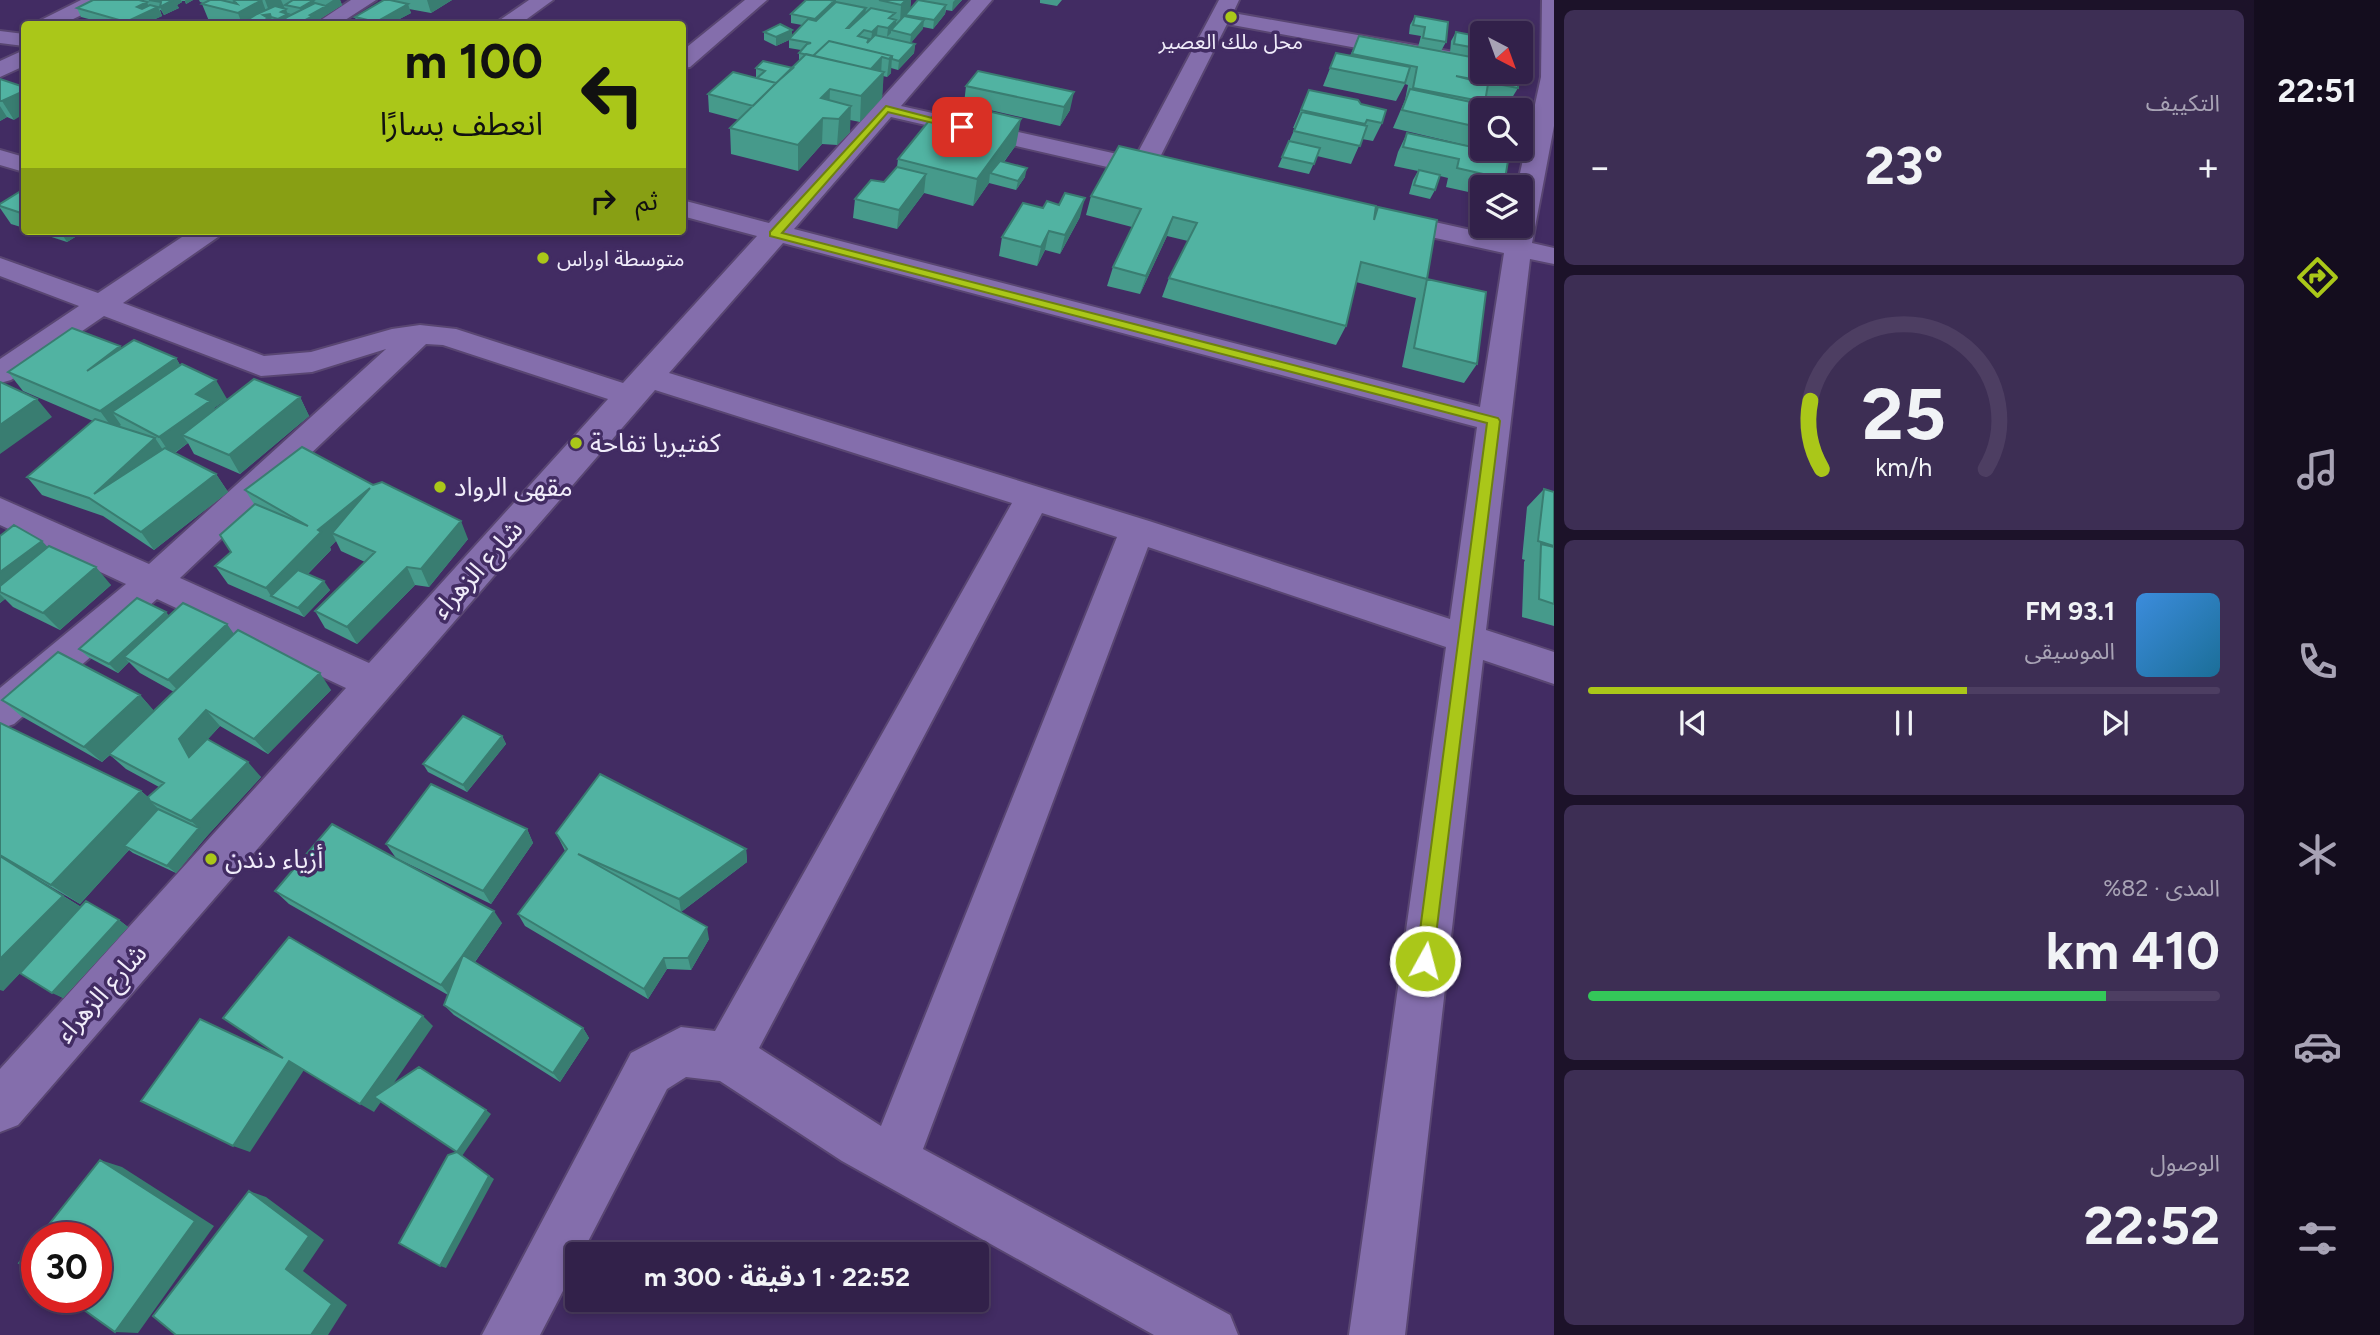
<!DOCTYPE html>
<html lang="ar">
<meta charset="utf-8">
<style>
:root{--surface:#32214a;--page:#3d2e54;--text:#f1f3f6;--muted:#a8a3b5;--line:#4d3e62;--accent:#aac719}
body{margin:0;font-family:Figtree,"Noto Sans Arabic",sans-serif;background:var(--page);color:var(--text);direction:rtl;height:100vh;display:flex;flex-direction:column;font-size:26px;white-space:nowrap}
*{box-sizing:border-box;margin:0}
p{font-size:23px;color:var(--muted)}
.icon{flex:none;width:38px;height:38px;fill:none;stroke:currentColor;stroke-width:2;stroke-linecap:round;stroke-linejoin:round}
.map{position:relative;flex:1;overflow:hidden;direction:ltr}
.sheet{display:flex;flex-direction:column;gap:10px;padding:10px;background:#1c1229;width:700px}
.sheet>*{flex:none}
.top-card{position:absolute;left:21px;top:21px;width:665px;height:214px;border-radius:7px;box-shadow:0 4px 10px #0003,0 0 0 2px var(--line);direction:rtl;background:#aac719;color:#111;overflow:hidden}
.needle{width:46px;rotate:139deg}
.fabs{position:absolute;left:1470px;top:21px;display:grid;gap:14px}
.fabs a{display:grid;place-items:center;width:63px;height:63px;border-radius:7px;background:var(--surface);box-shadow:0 4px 10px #0003,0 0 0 2px var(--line);font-size:35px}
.speed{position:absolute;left:21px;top:1222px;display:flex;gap:14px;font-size:35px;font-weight:700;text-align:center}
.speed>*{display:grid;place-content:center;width:91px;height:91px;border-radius:50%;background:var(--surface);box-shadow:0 4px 10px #0003,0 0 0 2px var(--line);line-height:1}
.speed .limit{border:10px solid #d22;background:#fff;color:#111}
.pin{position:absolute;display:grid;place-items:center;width:60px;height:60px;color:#fff;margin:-30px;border-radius:14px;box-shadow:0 4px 10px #0006}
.me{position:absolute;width:77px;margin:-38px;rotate:7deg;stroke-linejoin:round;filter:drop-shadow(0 0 5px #0008)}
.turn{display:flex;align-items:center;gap:24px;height:147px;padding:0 28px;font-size:32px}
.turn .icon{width:91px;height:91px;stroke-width:2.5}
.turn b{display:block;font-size:49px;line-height:60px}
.then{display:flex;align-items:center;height:66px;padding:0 28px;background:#0003;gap:14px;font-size:26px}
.big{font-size:52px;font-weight:700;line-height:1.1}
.sheet .card{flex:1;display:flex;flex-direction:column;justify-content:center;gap:10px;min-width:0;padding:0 24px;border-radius:10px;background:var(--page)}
.sheet .dial{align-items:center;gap:0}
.dial svg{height:182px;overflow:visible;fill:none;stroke:var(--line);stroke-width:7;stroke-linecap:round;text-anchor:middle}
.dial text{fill:var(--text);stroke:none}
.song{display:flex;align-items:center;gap:21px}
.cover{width:84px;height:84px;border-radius:10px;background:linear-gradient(135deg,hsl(210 70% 55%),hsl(200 70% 35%))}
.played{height:7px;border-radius:4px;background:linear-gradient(90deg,var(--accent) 60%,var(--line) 60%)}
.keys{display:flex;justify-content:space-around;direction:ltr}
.heat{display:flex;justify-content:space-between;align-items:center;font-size:38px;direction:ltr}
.charge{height:10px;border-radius:5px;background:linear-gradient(90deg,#34c759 82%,var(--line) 0)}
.trip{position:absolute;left:565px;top:1242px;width:424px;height:70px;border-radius:7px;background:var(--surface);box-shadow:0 4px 10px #0003,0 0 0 2px var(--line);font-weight:700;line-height:70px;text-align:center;direction:rtl}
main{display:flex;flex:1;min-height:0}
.dock{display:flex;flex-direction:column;width:126px;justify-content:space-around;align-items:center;background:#140d1e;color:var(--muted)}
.dock .icon{width:49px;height:49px}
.dock .selected{color:var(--accent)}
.dock b{font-size:32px;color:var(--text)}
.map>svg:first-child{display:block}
</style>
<main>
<nav class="dock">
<b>22:51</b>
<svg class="icon selected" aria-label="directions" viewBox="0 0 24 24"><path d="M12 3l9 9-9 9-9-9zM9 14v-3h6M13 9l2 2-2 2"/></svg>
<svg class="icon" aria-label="music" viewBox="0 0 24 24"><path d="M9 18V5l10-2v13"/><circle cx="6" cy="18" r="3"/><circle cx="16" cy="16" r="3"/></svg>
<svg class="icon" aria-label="phone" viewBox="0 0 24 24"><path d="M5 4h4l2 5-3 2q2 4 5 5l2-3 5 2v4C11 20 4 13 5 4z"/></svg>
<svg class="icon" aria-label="climate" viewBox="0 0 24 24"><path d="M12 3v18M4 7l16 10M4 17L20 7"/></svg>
<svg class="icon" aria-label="car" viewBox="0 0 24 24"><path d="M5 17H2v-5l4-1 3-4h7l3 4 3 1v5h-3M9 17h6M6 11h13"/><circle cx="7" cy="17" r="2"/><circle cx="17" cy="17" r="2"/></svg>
<svg class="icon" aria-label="filters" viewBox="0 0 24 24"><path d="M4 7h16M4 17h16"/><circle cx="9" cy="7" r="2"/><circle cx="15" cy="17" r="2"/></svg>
</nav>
<section class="sheet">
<div class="card"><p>التكييف</p>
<div class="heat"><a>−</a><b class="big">23°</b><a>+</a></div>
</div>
<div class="card dial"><svg viewBox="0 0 100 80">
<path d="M14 69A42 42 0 1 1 86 69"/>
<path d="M14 69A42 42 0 0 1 9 39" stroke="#aac719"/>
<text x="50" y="56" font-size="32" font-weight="700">25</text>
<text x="50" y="72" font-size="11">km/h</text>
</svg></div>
<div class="card">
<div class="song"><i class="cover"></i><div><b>93.1 FM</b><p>الموسيقى</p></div></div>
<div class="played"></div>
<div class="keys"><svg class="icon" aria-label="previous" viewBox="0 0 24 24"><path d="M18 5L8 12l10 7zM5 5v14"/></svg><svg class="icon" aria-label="pause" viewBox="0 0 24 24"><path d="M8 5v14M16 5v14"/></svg><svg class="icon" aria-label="next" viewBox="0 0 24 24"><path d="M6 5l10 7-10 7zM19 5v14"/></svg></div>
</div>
<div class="card"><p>المدى · 82%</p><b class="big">410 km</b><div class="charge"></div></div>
<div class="card"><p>الوصول</p><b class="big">22:52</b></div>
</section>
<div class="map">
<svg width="1554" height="1335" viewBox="0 0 1554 1335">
<rect width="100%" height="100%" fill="#422c63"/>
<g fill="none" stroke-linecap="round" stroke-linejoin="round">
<!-- minor casing -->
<g stroke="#594672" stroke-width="4">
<path id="minor" d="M81,0H107L104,4L63,24H38L41,20Z
M351,0H376L339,24H315Z
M529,0H553L520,24H497L500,20Z
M745,0H767L690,67L682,68V51Z
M971,0H992L901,106L1135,158L1219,0H1239L1233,13L1482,57V71L1227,24L1157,163L1171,167L1174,172L1171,177L1162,179L1142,175L891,117L794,229L1480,407L1504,253L1376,225L1372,219L1376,213L1385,211L1507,238L1509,226H1521V187H1517L1541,77L1542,0H1554V126L1532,243L1554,248V264L1530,259L1486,630L1554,652V684L1483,660L1405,1335H1349L1446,647L1148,547L923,1149L1230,1315L1238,1335H1154L842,1161L720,1081L686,1077L667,1089L581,1255H578V1262L540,1335H482L631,1053L681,1027L715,1031L1012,503L655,390L18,1125L0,1132V1069L346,688L157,599L14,724L0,729V688L126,584L0,525V498L149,564L386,349L312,372L261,376L104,316L11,380L0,383V359L79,306L0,276V258L98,293L191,231H222L218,237L123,303L264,356L311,352L392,329L420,325L456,329L623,383L757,236L682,216V200L769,223ZM783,243L1477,427L1450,619L1149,521L669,373ZM426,344L443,345L608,399L369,663L180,578ZM1042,513L1117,537L881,1126L759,1048Z
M0,31L24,34V46L0,43Z
M24,50V66L0,77V61Z
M0,150L24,157V172L0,165Z"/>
</g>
<!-- minor -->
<use href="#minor" fill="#846eac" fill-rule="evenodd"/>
</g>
<!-- wall -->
<path fill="#469a8b" d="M143,0H193L186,4L185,1H182V2L177,5L179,8L164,15L161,10H160L162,16L144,24H108L81,17L77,8L144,1Z
M199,0H340L342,5L315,22L316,24H223L209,21L202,4L203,3L200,2Z
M384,0H452L431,13L409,9L411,13L390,24H357L355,17Z
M806,0H911L910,9L918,0H962L952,11L946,10L945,14L933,29L923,27L911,43L915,44L914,53L898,70L891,68V73L887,77L883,76L882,98L860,122L850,120V132L837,145L822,144L798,171L731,154L730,128L739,120L709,112L708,94L756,77V68H793L799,62V53L801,50L789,48V40L776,46L764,40V32L792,30V36L802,25L791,23V14Z
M1040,0H1062L1057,6L1040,3Z
M1415,16L1446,42L1441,51L1518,88L1507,106L1485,102L1482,110V149L1393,128L1405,100L1408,85L1405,84L1396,101L1323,86L1336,53L1350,56L1359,36L1418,47L1421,36L1409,34L1410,25Z
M1456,32L1476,48L1472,57L1450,53L1451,41Z
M1482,37V54H1479L1478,44Z
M978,71L1070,110L1060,126L964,104L966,86Z
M0,79L14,120L7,117L0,121Z
M1309,90L1361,104L1382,123L1373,141L1362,139L1351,164L1317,156L1309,174L1278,167L1295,128H1293Z
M1407,133L1476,154L1505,179L1500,187H1482V195L1446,187L1448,178L1440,176L1435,190L1430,199L1409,194L1413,180L1418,171L1394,166L1398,152Z
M1016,145L1004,162L1025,177L1016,190L989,183L973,206L924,193L897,229L853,218L855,199L884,182L897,167L898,159Z
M24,189V228L11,224L0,208V204Z
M1091,196L1375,212L1378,207L1427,279L1477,364L1464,383L1402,367L1416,298L1356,282L1346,326L1336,345L1162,297L1169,278L1188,241L1167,236L1140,294L1107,286L1113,267L1132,227L1086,215Z
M1080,217L1060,254L1045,250L1037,266L999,256L1002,237Z
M33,231H85L67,242Z
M120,346L121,348L176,358L180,365L227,399L214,408L215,410L300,397L309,416L240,474L194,454L188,443L175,453L216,474L228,492L154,550L103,516L42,495L27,477L93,421L23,391L8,372Z
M1544,489L1554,492V626L1522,617L1524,562L1525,560L1522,559L1527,507Z
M245,490L468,539L429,587L415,585L357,644L325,628L315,611L365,562L341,551L336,541L330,547L331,550L308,574L330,590L304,617L228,584L215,566L231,552L254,504Z
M0,536L48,547L111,585L60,630L13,607L5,599L0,603Z
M169,616L234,634L331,690L268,754L220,726L208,739L261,777L207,836L176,873L133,853L129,850L80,904L27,873L81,907L119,920L128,927L63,998L20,973L3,991L0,856L141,791L148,797L159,787L126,769L110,755L102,762L21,716L2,700L140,695L154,711L174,692L140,673L129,662L118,673L88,657L79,649Z
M502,736L506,744L467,792L428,772L423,764Z
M527,829L533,843L491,904L396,858L386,844Z
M556,833L746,849L747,862L681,912L709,939L691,970L667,969L648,999L525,926L518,914L565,851Z
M275,891L502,923L475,962L583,1028L589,1038L560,1082L454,1015L444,1005L448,995L289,904Z"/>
<!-- shaded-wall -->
<path fill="#397d71" d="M173,0H181L182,2L177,5L179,8L164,15L160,7Z
M185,0H193L186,4Z
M262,0L267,14H270L265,0H281L285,9L271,17L273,23L244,22L245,24H242L236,8Z
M314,0L317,9L303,17L300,8Z
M333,0H340L342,5L315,22L316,24H300V23L310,15Z
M427,0H452L431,13Z
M831,0H836V1L815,28V19Z
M906,0H911L910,12L905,15V17L900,22L901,5Z
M955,0H962L952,11L953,2Z
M147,2L150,10L158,7L162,16L144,24H127L126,22L137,7Z
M408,4L411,13L390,24H377L376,22Z
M946,5L945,14L933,29L934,20Z
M866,8L865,17L847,36V28Z
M286,9L290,21L283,19L285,24H280L278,19L281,12Z
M896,20V29L891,30V33L887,37L888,28Z
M924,20L923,29L910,44L911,35Z
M878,26L877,35L871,41L872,32Z
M792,30V39H789V40L776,46V37Z
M915,44L914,53L898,70L899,61Z
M892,56L891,73L887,77L889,59Z
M882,57L881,75H865Z
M884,72L882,98L860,122L861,96Z
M830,89L829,115L823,118L822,144L798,171V145L821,98Z
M24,91V114L14,120L2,101Z
M1074,92L1070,110L1060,126L1064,107Z
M0,106L7,117L0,121Z
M851,106L850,132L837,145L839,119Z
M1021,119L1016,145L995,174L990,173L989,183L973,206L977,179Z
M1027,168L1025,177L1016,190L1018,181Z
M926,174L924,193L897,229L899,210Z
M1085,198L1080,217L1060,254L1065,235Z
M1173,217L1167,236L1140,294L1146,276Z
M60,231H85L67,242Z
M1049,231L1045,250L1037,266L1041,247Z
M120,346L132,365L87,371Z
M176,358L187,377L112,412L121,425L114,430L100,411Z
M216,380L227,399L214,408L221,419L182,435L188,443L171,455L159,437L196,394Z
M300,397L309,416L240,474L229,455Z
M37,399L52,417L0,454V425Z
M155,438L167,456L94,494Z
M216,474L228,492L154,550L141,532Z
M370,488L332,533L336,541L330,547L331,550L281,601L271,596L266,588L318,530Z
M461,521L468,539L429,587L421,569Z
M42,541L58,558L0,592V572Z
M96,567L111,585L60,630L43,613Z
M407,567L415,585L357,644L347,627Z
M324,581L330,590L304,617L298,608Z
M0,594L5,599L0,603Z
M166,612L174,621L124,657L129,662L118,673L109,664Z
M227,624L239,641L183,696L168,680Z
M320,673L331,690L268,754L254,739Z
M140,695L155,712L102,762L84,747Z
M206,710L220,726L194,754L189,757L179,739Z
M502,736L506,744L467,792L463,785Z
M248,762L261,777L207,836L176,873L167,866L199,828L191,821Z
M141,791L157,805L150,801L163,813L124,846L129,850L80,904L51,885Z
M527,829L533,843L491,904L483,891Z
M746,849L747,862L681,912L679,899Z
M63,896L83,908L3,991L0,990V959Z
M494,911L502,923L472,966L463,955Z
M119,920L128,927L63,998L52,993Z
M707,927L709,939L691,970L688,958Z
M463,955L450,996L441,985Z
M664,958L667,969L648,999L644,989Z
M423,1016L433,1026L374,1112L360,1104Z
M583,1028L589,1038L560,1082L553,1073Z
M289,1061L304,1070L250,1152L233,1146Z
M486,1110L491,1114L462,1156L494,1179L446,1268L440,1266L457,1152Z
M100,1160L122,1167L214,1226L138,1333L115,1332Z
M249,1191L266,1197L324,1240L303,1271L347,1305L328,1335H311L286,1269Z"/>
<!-- building -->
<path fill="#51b3a2" stroke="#397d71" stroke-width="2" d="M93,0H139L147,2L137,7L142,9L150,5L158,7L126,22L77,8Z
M149,0H173L160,7L161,2Z
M210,0H221L237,4L234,1L236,0H262L238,13L202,4Z
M293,0H314L300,8L285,5Z
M384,0H390L408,4L376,22L355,17Z
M806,0H830L834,1L815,19L791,14Z
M879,0H906L901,5Z
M918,0L946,5L934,20L905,15Z
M836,2L866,8L847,28H849L871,8L895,13L889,18L896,20L888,28L878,26L872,32L864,30L858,36L869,39L867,43L875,35L915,44L899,61L892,59V56L829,41L813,56L799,53L807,44L811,43L789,39L808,19L816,21Z
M315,3L326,6L310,15L313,16L300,23L283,19Z
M275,6L286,9L281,12L288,14L278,19L271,17L270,14L263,15L268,18L265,20L276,22L275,24H253L244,22L257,14Z
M904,16L924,20L911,35L891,30Z
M1415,16L1448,22L1446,42L1423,38L1425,27L1413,25Z
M280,21L295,24H276Z
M780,24L792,30L776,37L764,32Z
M1456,32L1477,36L1476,48L1454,44Z
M1359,36L1482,59V72H1519L1518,88L1456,76L1488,84L1485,102L1413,88L1417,67L1352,54Z
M829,41L892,56L889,59L882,57L871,69L813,56Z
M1336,53L1410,67L1405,83L1330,68Z
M806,54L884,72L861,96L830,89L821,98L851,106L839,119L823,118L798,145L730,128Z
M763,61L793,68L776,83L757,78L765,71L756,68Z
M978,71L1074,92L1064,107L966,86Z
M733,72L776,83L753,106L708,94Z
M0,79L24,87V91L2,101H0Z
M1410,89L1499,108L1498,110H1482V128L1402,110Z
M1309,90L1358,100L1361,104L1386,110L1382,123L1367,120L1365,124L1301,110Z
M945,101L1021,119L977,179L898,159Z
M1302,112L1367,126L1360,146L1294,131Z
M1407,133L1477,148L1476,154L1508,161L1505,179L1457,168L1459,159L1403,147Z
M1289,141L1320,148L1314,164L1282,157Z
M1119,146L1376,206L1374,220L1378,207L1437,220L1427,279L1486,292L1477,364L1414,348L1427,279L1361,262L1346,326L1169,278L1197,223L1173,217L1146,276L1113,267L1141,209L1091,196Z
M1000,161L1027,168L1018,181L990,173Z
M897,167L926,174L899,210L855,199L871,180L884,182Z
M1419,170L1440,175L1435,190L1414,185Z
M24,189V214L0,206V204Z
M1065,193L1085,198L1065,235L1049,231L1041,247L1002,237L1023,203L1043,208L1047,201L1059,205Z
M72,328L120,346L87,371L134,340L176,358L100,411L8,372Z
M182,364L216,380L196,394L210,401L159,437L112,412Z
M254,379L300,397L229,455L182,435Z
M0,382L37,399L0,425Z
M95,419L155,438L94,494L165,448L216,474L141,532L89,498L27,477Z
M302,447L373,485L382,482L461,521L421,569L407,567L347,627L315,611L375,552L332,533L370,488L318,530L321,532L266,588L215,566L231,552L220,535L255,504L308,526L245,490Z
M1544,489L1554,492V546L1538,541Z
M14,525L42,541L0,572V536Z
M1541,544L1554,547V604L1539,599Z
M49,546L96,567L43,613L0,592V586Z
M298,570L324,581L298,608L271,596Z
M137,598L166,612L109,664L79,649Z
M183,603L227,624L168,680L124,657Z
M238,630L320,673L254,739L206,710L179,739L189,757L207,739L248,762L191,821L150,801L148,797L164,783L109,754Z
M58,652L140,695L84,747L2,700Z
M463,716L502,736L463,785L423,764Z
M0,723L141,791L51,885L0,855Z
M600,774L746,849L679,899L578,854L707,927L688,958H664L644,989L518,914L567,849L556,833Z
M431,784L527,829L483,891L386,844Z
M158,809L199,828L167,866L124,846Z
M332,824L494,911L463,955L583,1028L553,1073L444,1005L463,955L441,985L275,891Z
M0,856L63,896L0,959Z
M86,901L119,920L52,993L20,973Z
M289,937L423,1016L360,1104L289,1061L233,1146L141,1101L200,1019L283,1058L223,1018Z
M419,1067L486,1110L457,1152L374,1097Z
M457,1152L489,1176L440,1266L399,1243L448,1155Z
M100,1160L195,1221L115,1332L66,1297H96V1237H39Z
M249,1191L309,1236L286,1269L332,1304L311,1335H176L153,1316Z
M37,1240V1276L19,1263Z"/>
<!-- route -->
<path fill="#aac719" stroke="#6e8110" stroke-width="2" d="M886,106L967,127L962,130L888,112L782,233L1498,418L1500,421L1432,967L1425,970L1419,967L1416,961L1487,423L770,236V232Z"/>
<!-- markers -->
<g fill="#aac719" stroke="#422c63" stroke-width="2.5">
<circle cx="1231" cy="17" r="7"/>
<circle cx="543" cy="258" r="7"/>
<circle cx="576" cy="443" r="7"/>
<circle cx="440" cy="487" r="7"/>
<circle cx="211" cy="859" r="7"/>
</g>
<g text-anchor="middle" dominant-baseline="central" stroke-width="7" stroke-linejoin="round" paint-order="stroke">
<!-- far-poi labels -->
<g font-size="21" fill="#f0ecfa" stroke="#422c63">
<text x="1231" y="41">محل ملك العصير</text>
<text x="557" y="258" text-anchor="start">متوسطة اوراس</text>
</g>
<!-- poi labels -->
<g font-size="26" fill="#f0ecfa" stroke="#422c63" text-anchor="start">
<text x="590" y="443">كفتيريا تفاحة</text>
<text x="454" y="487">مقهى الرواد</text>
<text x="225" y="859">أزياء دندن</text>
</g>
<!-- street labels -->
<g font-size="26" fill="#f0ecfa" stroke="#422c63">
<text transform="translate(477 569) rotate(-48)">شارع الزهراء</text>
<text transform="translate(101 993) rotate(-48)">شارع الزهراء</text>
</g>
</g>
</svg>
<div class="fabs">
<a><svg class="needle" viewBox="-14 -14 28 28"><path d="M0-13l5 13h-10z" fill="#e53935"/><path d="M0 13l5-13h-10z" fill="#a8a3b5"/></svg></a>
<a><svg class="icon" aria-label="search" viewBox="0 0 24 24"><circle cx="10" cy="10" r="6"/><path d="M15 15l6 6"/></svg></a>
<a><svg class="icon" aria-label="layers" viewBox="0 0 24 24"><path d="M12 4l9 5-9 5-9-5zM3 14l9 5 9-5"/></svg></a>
</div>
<div class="speed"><div class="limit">30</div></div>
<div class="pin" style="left:962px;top:127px;background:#d93025"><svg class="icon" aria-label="arrive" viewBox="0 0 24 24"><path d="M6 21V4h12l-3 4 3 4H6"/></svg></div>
<svg class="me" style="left:1425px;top:961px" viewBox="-20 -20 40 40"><circle r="17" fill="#aac719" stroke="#fff" stroke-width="3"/><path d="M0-11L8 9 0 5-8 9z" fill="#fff"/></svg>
<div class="trip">22:52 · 1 دقيقة · 300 m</div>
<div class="top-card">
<div class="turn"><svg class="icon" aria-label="left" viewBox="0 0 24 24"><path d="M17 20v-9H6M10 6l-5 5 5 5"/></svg><div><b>100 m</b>انعطف يسارًا</div></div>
<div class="then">ثم<svg class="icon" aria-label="right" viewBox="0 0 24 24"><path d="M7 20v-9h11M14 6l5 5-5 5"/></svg></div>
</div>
</div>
</main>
